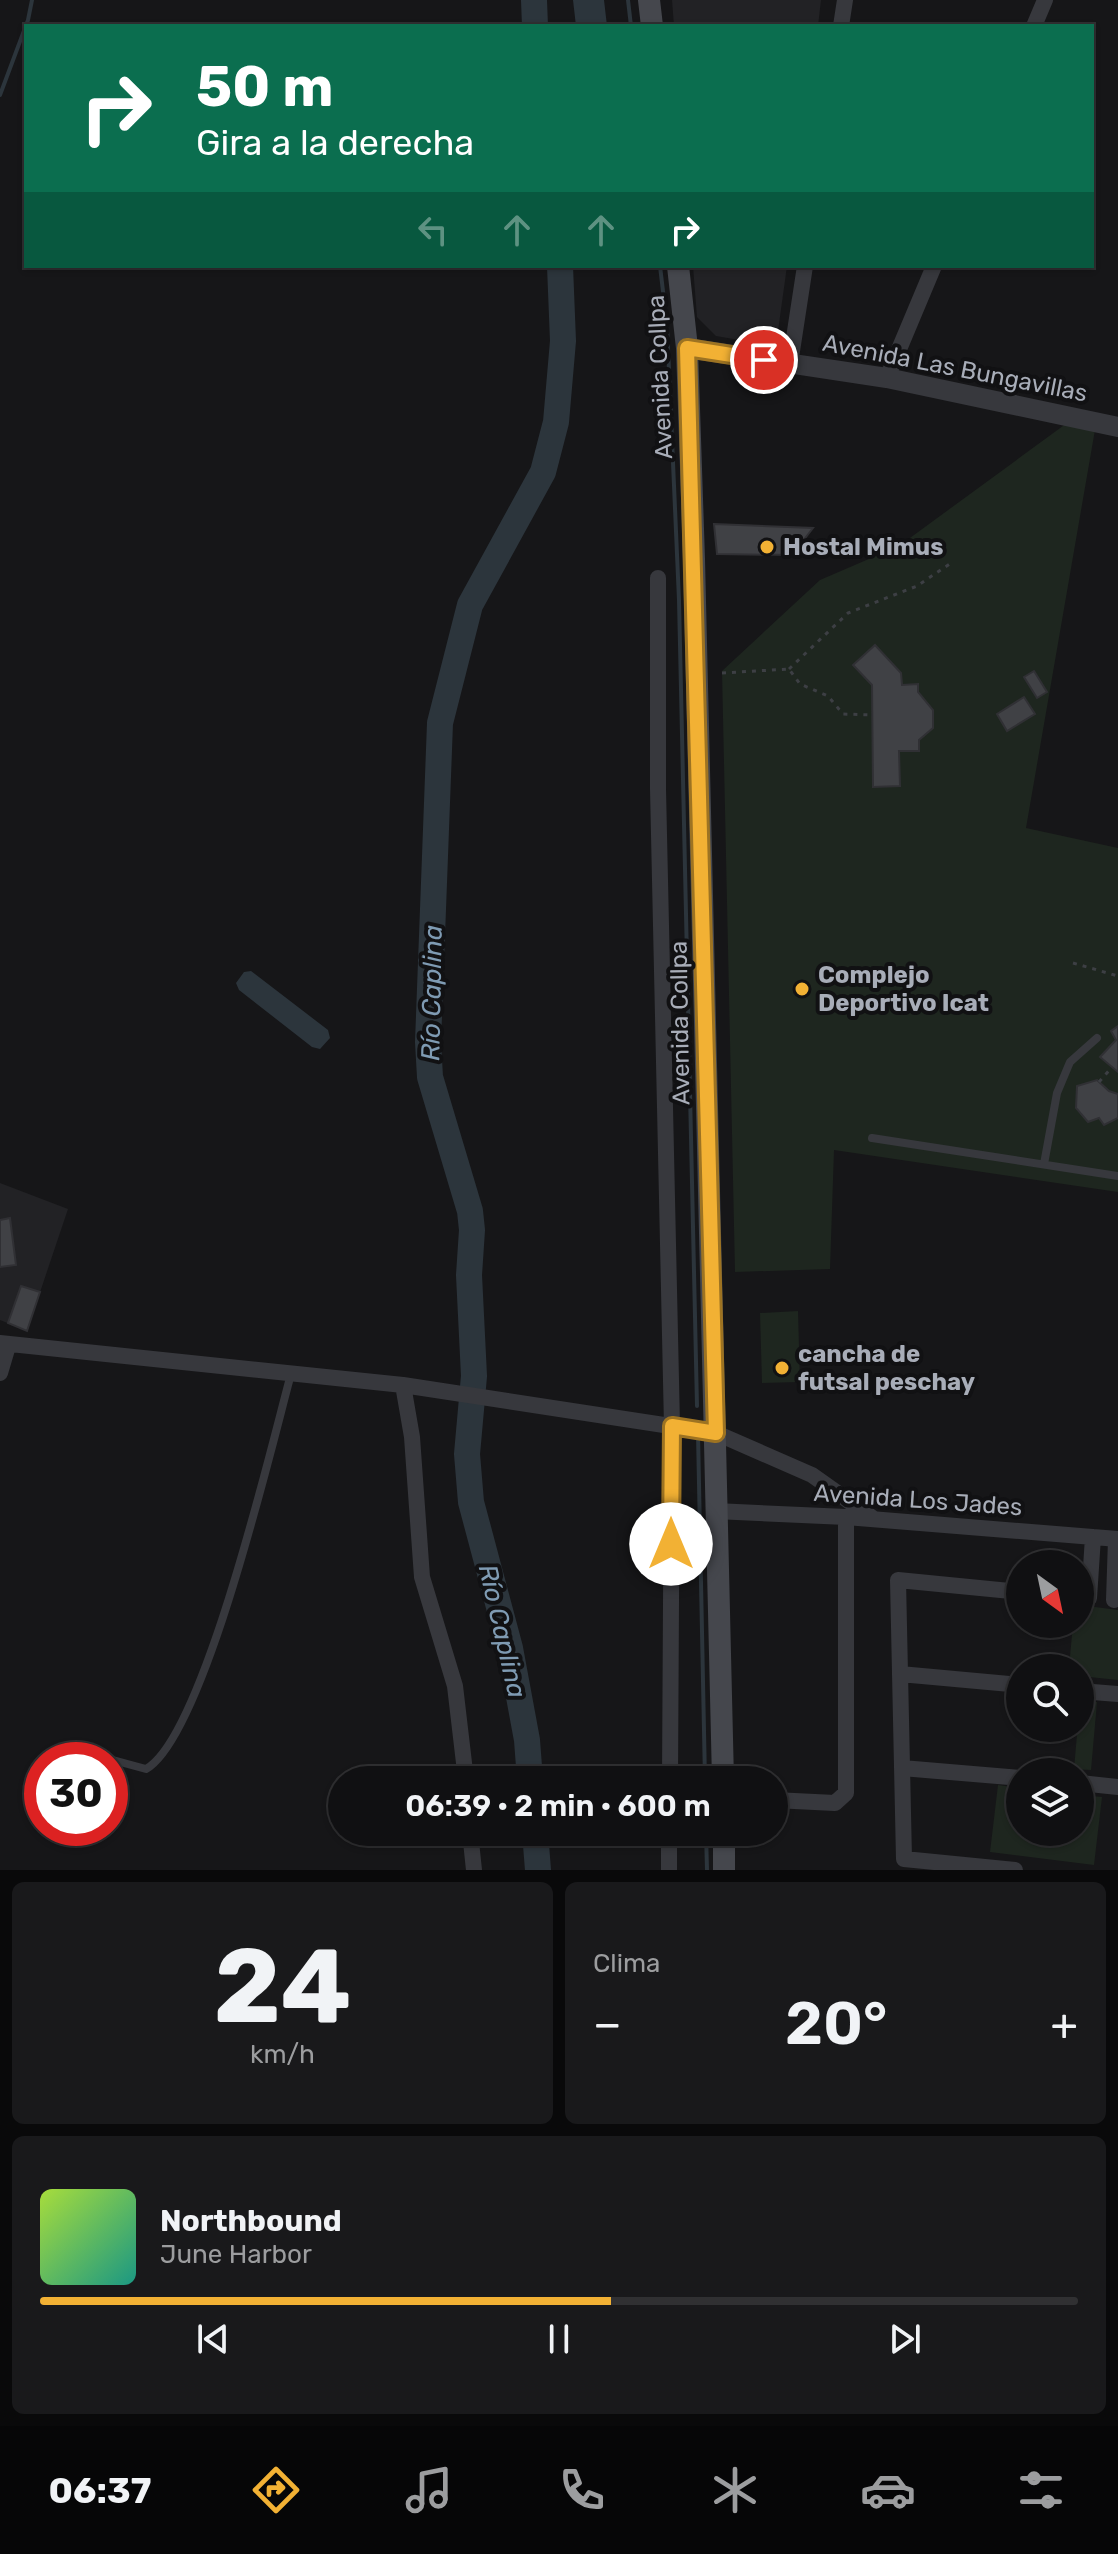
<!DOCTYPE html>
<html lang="es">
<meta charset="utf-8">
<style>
:root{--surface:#101012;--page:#19191b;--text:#f1f3f6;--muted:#9c9d9f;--line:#303032;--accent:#f2b134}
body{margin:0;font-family:Rubik,sans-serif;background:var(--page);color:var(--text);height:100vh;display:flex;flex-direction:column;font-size:30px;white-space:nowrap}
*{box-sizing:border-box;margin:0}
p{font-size:26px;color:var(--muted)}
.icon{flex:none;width:44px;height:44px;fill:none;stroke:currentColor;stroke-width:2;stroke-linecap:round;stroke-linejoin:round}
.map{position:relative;height:1870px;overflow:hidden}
.panel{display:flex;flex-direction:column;gap:12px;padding:12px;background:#09090a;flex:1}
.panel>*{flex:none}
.guide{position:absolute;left:24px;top:24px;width:1070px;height:244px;border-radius:0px;box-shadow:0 2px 6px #0004,0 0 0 2px var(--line);background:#0b6e4f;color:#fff;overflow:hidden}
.needle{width:52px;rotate:147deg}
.tools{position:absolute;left:1006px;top:1550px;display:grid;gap:16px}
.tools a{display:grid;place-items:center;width:88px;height:88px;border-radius:50%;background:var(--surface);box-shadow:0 2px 6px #0004,0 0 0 2px var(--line);font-size:40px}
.speed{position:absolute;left:24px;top:1742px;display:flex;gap:16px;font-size:40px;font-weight:700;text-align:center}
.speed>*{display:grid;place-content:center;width:104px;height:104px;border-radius:50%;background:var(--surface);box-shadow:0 2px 6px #0004,0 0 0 2px var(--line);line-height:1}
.speed .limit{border:12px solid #d22;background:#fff;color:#111}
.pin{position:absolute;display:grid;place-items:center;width:68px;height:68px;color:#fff;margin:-34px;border:4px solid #fff;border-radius:50%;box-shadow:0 2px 8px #0007}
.me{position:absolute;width:88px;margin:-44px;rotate:0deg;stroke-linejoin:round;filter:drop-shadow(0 0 6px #0008)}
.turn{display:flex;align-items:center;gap:28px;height:168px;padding:0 40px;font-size:36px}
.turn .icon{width:104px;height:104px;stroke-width:2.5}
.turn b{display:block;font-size:56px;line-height:68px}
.lanes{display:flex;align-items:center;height:76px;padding:0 40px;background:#0003;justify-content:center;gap:40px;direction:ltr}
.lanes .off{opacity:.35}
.big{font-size:60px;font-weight:600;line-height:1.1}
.panel .card{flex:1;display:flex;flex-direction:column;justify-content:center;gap:12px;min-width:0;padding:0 28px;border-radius:12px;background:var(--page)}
.panel .dial{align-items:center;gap:0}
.dial b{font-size:104px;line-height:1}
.song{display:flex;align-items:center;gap:24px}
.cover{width:96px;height:96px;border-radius:12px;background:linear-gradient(135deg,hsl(80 70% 55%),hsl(170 70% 35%))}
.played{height:8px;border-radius:4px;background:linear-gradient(90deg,var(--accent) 55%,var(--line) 55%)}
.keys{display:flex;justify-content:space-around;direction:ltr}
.heat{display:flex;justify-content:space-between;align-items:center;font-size:44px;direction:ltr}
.panel .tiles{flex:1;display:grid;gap:12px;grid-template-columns:1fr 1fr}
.card:last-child{grid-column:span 2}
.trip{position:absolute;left:328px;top:1766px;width:460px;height:80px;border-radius:40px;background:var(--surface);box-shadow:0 2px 6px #0004,0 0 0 2px var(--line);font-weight:600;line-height:80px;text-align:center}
.tabs{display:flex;height:128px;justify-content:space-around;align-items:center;background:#060607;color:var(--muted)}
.tabs .icon{width:56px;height:56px}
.tabs .current{color:var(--accent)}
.tabs b{font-size:36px;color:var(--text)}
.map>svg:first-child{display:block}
</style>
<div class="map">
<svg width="1118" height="1870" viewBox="0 0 1118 1870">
<rect width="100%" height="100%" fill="#161618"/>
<!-- built -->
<path fill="#222225" d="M672,0H821L818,26H674Z
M693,266H787L778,331L768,345L716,336L697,317Z
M0,1183L68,1209L27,1331L0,1320Z"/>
<!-- green -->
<path fill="#1e261f" d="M1067,423L1096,424L1026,828L1118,848V1192L834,1150L830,1269L735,1272L722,671L820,580L899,546Z
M798,1311L800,1382L762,1383L760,1313Z
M1080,1605L1118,1610V1680L1080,1676V1668H1069L1073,1624H1080Z
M1080,1700L1097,1702L1091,1770L1074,1769Z
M998,1785L1020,1788V1832H1080V1795L1102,1797L1094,1865L990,1852Z"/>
<!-- water -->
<path fill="#2c353c" d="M573,0H604L607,26H576Z
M251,971L328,1030L330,1038L320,1049L312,1047L239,990L236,983L244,972Z"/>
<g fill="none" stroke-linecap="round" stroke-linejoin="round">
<!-- stream -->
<path stroke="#2c353c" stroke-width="4" d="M628,0L631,26
M0,95L28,20L32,0
M660,266L667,325L679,600L697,1406
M698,1434L705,1780
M706,1832L707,1870"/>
<!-- river -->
<path stroke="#2c353c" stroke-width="26" d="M534,0L535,26
M530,1780L527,1740L510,1648L471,1502L467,1454L474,1376L469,1275L472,1230L470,1211L430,1077L428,1042L440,723L470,605L543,472L556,422L563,341L560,266
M535,1832L538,1870"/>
</g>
<!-- building -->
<path fill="#404145" stroke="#303034" stroke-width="2" d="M714,524L813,528L792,555L717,554Z
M875,645L901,673L902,685L918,684V692L933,710V728L919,740V751H899L900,786L873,787L872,685L853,665Z
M1034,671L1047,692L1037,698L1024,677Z
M1024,697L1035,714L1007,731L997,714Z
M1118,1026V1072L1100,1057L1116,1040L1111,1031Z
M1097,1080L1109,1091L1118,1094V1118L1104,1125L1099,1118L1088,1122L1076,1108L1077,1086Z
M10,1218L16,1265L0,1267V1220Z
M21,1286L40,1292L27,1331L8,1323Z"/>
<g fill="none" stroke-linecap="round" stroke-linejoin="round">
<!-- path -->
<path stroke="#3d3f44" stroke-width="3" stroke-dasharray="4 6" stroke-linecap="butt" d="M789,669L848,613L917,586L951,563
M722,673L789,669L800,684L828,696L843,714L872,715
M1073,963L1118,976
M1099,1082L1112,1067"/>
<!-- service -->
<path stroke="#37383d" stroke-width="8" d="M872,1138L1118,1176
M1044,1164L1057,1093L1070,1062L1097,1038
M72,1760L79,1754L87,1753L146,1769C204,1736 271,1447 291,1374
M52,1831L53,1828"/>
<!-- minor -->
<path stroke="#37383d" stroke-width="16" d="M841,26L845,0
M1034,26L1045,0
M790,364L805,266
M887,378L934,266
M658,578V789L672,1426L670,1780
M0,1343L403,1385L716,1433L812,1475L874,1519
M0,1373L8,1346
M403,1385L412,1437L422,1577L455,1686L466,1780
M715,1511L846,1517L1118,1539
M1089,1598L1093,1537
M1114,1600L1116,1539
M900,1674L1020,1685
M1080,1691L1118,1694
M902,1768L1020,1778
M1080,1783L1118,1787
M774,1800L835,1803L846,1793V1517
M470,1832L474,1870
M669,1870V1832
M1015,1870L904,1859L898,1580L1020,1592"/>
<!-- tertiary -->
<path stroke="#37383d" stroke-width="20" d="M687,348L887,378L1118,427"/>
<!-- secondary -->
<path stroke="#45474d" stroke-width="22" d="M649,0L652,26
M678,266L687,348L694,559L723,1780
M724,1832V1870"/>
</g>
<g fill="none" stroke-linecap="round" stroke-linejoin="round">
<!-- route casing -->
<g stroke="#9d7322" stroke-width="20">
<path id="route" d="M671,1544L672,1426L716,1433L687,348L764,360"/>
</g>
<!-- route -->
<use href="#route" stroke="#f2b134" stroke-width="14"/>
</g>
<!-- markers -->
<g fill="#f2b134" stroke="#111113" stroke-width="3">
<circle cx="767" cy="547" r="8"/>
<circle cx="802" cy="989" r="8"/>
<circle cx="782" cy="1368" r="8"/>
</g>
<g text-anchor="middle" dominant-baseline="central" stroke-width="8" stroke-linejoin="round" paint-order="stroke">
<!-- street labels -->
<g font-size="24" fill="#a8adb8" stroke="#111113">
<text transform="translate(955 368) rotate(11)">Avenida Las Bungavillas</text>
<text transform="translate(660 377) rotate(-93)">Avenida Collpa</text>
<text transform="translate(680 1023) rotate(-91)">Avenida Collpa</text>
<text transform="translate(918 1500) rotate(4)">Avenida Los Jades</text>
</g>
<!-- poi labels -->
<g font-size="24" font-weight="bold" fill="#a8adb8" stroke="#111113" text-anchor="start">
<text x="783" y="547">Hostal Mimus</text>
<text x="818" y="975">Complejo<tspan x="818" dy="28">Deportivo Icat</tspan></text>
<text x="798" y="1354">cancha de<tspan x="798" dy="28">futsal peschay</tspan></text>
</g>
<!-- water labels -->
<g font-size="26" font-style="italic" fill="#7f9bb3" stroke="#111113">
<text transform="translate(432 993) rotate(-89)">Río Caplina</text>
<text transform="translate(502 1631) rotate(77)">Río Caplina</text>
</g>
</g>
</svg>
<div class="tools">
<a><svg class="needle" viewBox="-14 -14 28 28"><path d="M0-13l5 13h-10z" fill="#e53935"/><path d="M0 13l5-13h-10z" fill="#9c9d9f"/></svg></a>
<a><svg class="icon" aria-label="search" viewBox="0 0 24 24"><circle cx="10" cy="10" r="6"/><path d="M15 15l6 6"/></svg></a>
<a><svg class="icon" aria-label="layers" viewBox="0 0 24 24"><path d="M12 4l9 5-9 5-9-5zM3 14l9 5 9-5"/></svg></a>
</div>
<div class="speed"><div class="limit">30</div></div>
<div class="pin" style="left:764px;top:360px;background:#d93025"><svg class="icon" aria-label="arrive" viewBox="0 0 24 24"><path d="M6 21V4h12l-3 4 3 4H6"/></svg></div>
<svg class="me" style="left:671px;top:1544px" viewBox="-20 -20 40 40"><circle r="19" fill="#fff"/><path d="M0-13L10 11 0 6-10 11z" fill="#f2b134"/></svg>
<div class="trip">06:39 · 2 min · 600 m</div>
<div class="guide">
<div class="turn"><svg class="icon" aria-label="right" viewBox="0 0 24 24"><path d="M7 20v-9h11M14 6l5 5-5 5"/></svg><div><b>50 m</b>Gira a la derecha</div></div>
<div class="lanes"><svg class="icon off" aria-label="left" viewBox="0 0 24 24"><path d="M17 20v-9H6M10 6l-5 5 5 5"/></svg><svg class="icon off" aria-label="ahead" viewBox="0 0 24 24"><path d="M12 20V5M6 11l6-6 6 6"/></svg><svg class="icon off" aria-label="ahead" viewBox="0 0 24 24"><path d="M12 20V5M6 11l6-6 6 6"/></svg><svg class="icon" aria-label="right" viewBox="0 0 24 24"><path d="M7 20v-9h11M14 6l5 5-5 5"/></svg></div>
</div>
</div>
<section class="panel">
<div class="tiles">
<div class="card dial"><b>24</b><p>km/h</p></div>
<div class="card"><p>Clima</p>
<div class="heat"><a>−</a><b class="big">20°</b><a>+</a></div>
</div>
<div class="card">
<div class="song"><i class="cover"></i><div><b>Northbound</b><p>June Harbor</p></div></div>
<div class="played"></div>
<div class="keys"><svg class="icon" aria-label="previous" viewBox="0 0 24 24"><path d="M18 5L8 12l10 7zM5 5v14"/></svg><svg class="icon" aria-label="pause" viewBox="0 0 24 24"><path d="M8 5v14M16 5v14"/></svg><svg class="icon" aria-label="next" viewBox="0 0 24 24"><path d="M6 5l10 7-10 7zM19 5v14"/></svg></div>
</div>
</div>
</section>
<nav class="tabs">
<b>06:37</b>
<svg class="icon current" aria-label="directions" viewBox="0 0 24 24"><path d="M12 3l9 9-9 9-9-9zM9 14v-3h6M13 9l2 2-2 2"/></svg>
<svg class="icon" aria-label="music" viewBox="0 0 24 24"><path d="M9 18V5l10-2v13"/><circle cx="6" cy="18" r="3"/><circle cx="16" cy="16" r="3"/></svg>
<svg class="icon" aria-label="phone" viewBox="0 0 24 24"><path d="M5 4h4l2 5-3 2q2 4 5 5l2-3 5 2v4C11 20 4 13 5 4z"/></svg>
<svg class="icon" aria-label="climate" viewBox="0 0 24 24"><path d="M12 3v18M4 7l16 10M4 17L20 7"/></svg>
<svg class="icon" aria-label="car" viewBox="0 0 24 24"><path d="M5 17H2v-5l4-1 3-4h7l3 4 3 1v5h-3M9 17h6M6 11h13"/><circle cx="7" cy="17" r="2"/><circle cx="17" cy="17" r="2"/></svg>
<svg class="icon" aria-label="filters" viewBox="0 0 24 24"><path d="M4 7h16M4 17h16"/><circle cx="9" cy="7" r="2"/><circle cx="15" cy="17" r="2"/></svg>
</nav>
